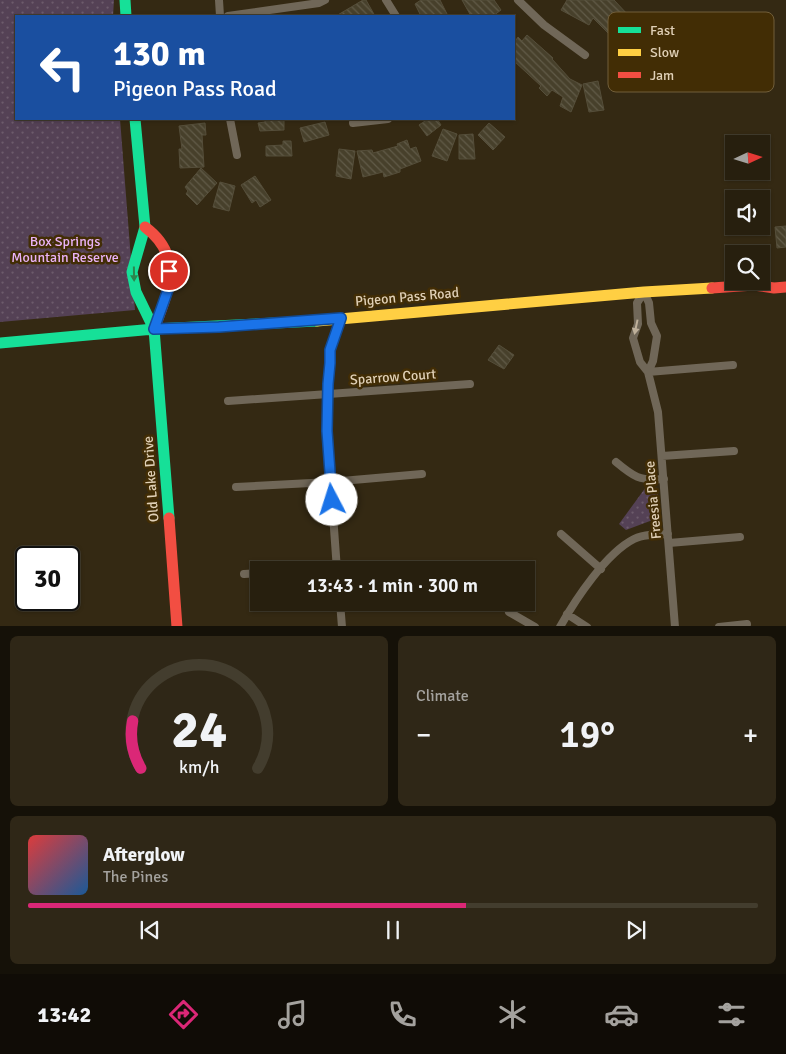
<!DOCTYPE html>
<meta charset="utf-8">
<style>
:root{--surface:#271f0e;--page:#2f2717;--text:#f1f3f6;--muted:#a4a29e;--line:#433d2e;--accent:#db2777}
body{margin:0;font-family:Signika,sans-serif;background:var(--page);color:var(--text);height:100vh;display:flex;flex-direction:column;font-size:19px;white-space:nowrap}
*{box-sizing:border-box;margin:0}
p{font-size:16px;color:var(--muted)}
.icon{flex:none;width:28px;height:28px;fill:none;stroke:currentColor;stroke-width:2;stroke-linecap:round;stroke-linejoin:round}
.map{position:relative;height:626px;overflow:hidden}
.drawer{display:flex;flex-direction:column;gap:10px;padding:10px;background:#151108;flex:1}
.drawer>*{flex:none}
.guide{position:absolute;left:15px;top:15px;width:500px;height:105px;border-radius:0px;box-shadow:0 1px 4px #0004,0 0 0 1px var(--line);background:#1a4fa0;color:#fff;overflow:hidden}
.needle{width:32px;rotate:86deg}
.fabs{position:absolute;left:725px;top:135px;display:grid;gap:10px}
.fabs a{display:grid;place-items:center;width:45px;height:45px;border-radius:0px;background:var(--surface);box-shadow:0 1px 4px #0004,0 0 0 1px var(--line);font-size:25px}
.speed{position:absolute;left:15px;top:546px;display:flex;gap:10px;font-size:25px;font-weight:700;text-align:center}
.speed>*{display:grid;place-content:center;width:65px;height:65px;border-radius:50%;background:var(--surface);box-shadow:0 1px 4px #0004,0 0 0 1px var(--line);line-height:1}
.speed .limit{border:2px solid #111;border-radius:8px;background:#fff;color:#111}
.pin{position:absolute;display:grid;place-items:center;width:42px;height:42px;color:#fff;margin:-21px;border:2px solid #fff;border-radius:50%;box-shadow:0 1px 5px #0007}
.me{position:absolute;width:55px;margin:-28px;rotate:355deg;stroke-linejoin:round;filter:drop-shadow(0 0 4px #0008)}
.turn{display:flex;align-items:center;gap:18px;height:105px;padding:0 15px;font-size:22px}
.turn .icon{width:65px;height:65px;stroke-width:2.5}
.turn b{display:block;font-size:35px;line-height:42px}
.big{font-size:38px;font-weight:600;line-height:1.1}
.drawer .card{flex:1;display:flex;flex-direction:column;justify-content:center;gap:8px;min-width:0;padding:0 18px;border-radius:8px;background:var(--page)}
.drawer .dial{align-items:center;gap:0}
.dial svg{height:130px;overflow:visible;fill:none;stroke:var(--line);stroke-width:7;stroke-linecap:round;text-anchor:middle}
.dial text{fill:var(--text);stroke:none}
.song{display:flex;align-items:center;gap:15px}
.cover{width:60px;height:60px;border-radius:8px;background:linear-gradient(135deg,hsl(0 70% 55%),hsl(210 70% 35%))}
.played{height:5px;border-radius:2px;background:linear-gradient(90deg,var(--accent) 60%,var(--line) 60%)}
.keys{display:flex;justify-content:space-around;direction:ltr}
.heat{display:flex;justify-content:space-between;align-items:center;font-size:28px;direction:ltr}
.drawer .tiles{flex:1;display:grid;gap:10px;grid-template-columns:1fr 1fr}
.card:last-child{grid-column:span 2}
.trip{position:absolute;left:250px;top:561px;width:285px;height:50px;border-radius:0px;background:var(--surface);box-shadow:0 1px 4px #0004,0 0 0 1px var(--line);font-weight:600;line-height:50px;text-align:center}
.tabs{display:flex;height:80px;justify-content:space-around;align-items:center;background:#100c06;color:var(--muted)}
.tabs .icon{width:35px;height:35px}
.tabs .current{color:var(--accent)}
.tabs b{font-size:22px;color:var(--text)}
.map>svg:first-child{display:block}
</style>
<div class="map">
<svg width="786" height="627" viewBox="0 0 786 627">
<defs>
<pattern id="park-dots" width="8" height="8" patternUnits="userSpaceOnUse" patternTransform="scale(1.25)"><rect width="8" height="8" fill="#544155"/><path d="M2 2h.1M6 6h.1" fill="none" stroke="#6c5b6b" stroke-width="1.8" stroke-linecap="round"/></pattern>
<pattern id="building-back-hatch" width="6" height="6" patternUnits="userSpaceOnUse" patternTransform="scale(1.25)"><rect width="6" height="6" fill="#47402b"/><path d="M-1 5l2 2M0 0l6 6M5-1l2 2" fill="none" stroke="#615b48"/></pattern>
</defs>
<rect width="100%" height="100%" fill="#342913"/>
<!-- park -->
<path fill="url(#park-dots)" d="M0,0H114L113,16H16V119H120L135,310L0,322Z
M646,487L658,488V518L626,530L619,524Z"/>
<!-- building -->
<path fill="url(#building-back-hatch)" stroke="#554e3a" d="M363,0H366L375,16H336Z
M421,0H440L448,16H421L415,4Z
M462,0H494L501,10L493,16H471Z
M567,0H614L629,16L610,35L593,18L589,25L561,10Z
M527,35L553,58L552,59L570,79L582,85L571,112L560,106L563,97L552,90L547,96L539,88L541,86L514,61V43L518,37L522,41Z
M598,81L604,110L589,112L583,84Z
M265,119H284V130L260,131L258,123L265,122Z
M428,119H437L441,125L427,136L419,125Z
M325,122L329,135L304,142L300,128Z
M205,123L206,135H202L204,167L180,168L179,149H182L179,126Z
M489,123L505,137L493,150L478,135Z
M443,129L457,134L447,161L432,156Z
M473,134L475,159H459V135Z
M407,140L410,149L416,147L421,161L400,169V172L384,177L383,172L363,177L357,151L372,150L373,153L398,146L397,144Z
M283,141H291L292,156H266V146L283,145Z
M339,149L355,151L351,179L336,176Z
M201,168L217,183L197,205L186,194L188,191L185,187Z
M255,176L271,200L260,207L256,200L252,203L241,185Z
M220,182L235,186L229,211L213,207Z
M786,226V247L777,248L775,227Z
M499,345L514,355L504,369L488,360Z"/>
<g fill="none" stroke-linecap="round" stroke-linejoin="round">
<!-- street -->
<path stroke="#706758" stroke-width="8" d="M219,0L220,16
M386,0L396,16
M518,0L544,25L585,55
M228,16L319,3L325,0
M230,119L237,155
M353,123L388,119
M644,292L637,303L638,324L633,338L640,362L648,372L658,412L675,627
M644,292L649,303L651,323L657,336L653,361L648,372
M648,372L733,365
M228,401L470,384
M662,456L734,451
M616,462C634,477 639,481 664,479
M236,487L330,482L422,474
M561,534L601,569
M669,543L740,537
M304,570L337,568
M337,570L327,431L328,384L331,363L330,350L341,318
M244,574L259,573
M340,602L342,627
M509,612L535,627
M567,614L587,627
M560,627C575,600 606,553 634,539C644,534 657,534 668,534
M719,627L747,624"/>
<!-- fast -->
<path stroke="#16e098" stroke-width="11" d="M125,0L126,16
M135,119L145,227L132,272L136,292L154,329L169,518
M0,343L154,329L317,321"/>
<!-- slow -->
<path stroke="#ffcf43" stroke-width="11" d="M317,321L644,292L712,288"/>
<!-- jam -->
<path stroke="#f24e42" stroke-width="11" d="M145,227C184,256 169,290 154,329
M712,288L754,285L774,288L786,287
M169,518L177,627"/>
</g>
<!-- one-way arrows -->
<defs><path id="oneway-solid" d="M-6-.8H1V-3.2L6.5 0L1 3.2V.8H-6Z" transform="scale(1.25)"/></defs>
<use fill="#2c864e" href="#oneway-solid" transform="translate(134 274) rotate(89)"/>
<use fill="#beb09a" href="#oneway-solid" transform="translate(636 327) rotate(102)"/>
<g fill="none" stroke-linecap="round" stroke-linejoin="round">
<!-- route casing -->
<g stroke="#114b97" stroke-width="12">
<path id="route" d="M169,271L170,284L154,329L219,327L341,318L330,350V363L328,384L327,431L332,500"/>
</g>
<!-- route -->
<use href="#route" stroke="#1a73e8" stroke-width="9"/>
</g>
<g text-anchor="middle" dominant-baseline="central" stroke-width="5" stroke-linejoin="round" paint-order="stroke">
<!-- park labels -->
<g font-size="14" fill="#eab3f8" stroke="#422d05">
<text x="65" y="241">Box Springs<tspan x="65" dy="16">Mountain Reserve</tspan></text>
</g>
<!-- street labels -->
<g font-size="14" fill="#e0d0b7" stroke="#422d05">
<text transform="translate(407 297) rotate(-5)">Pigeon Pass Road</text>
<text transform="translate(393 377) rotate(-4)">Sparrow Court</text>
<text transform="translate(151 479) rotate(-94)">Old Lake Drive</text>
<text transform="translate(653 500) rotate(-95)">Freesia Place</text>
</g>
</g>
<!-- legend -->
<rect x="608" y="12" width="166" height="80" rx="8" fill="#422d05" stroke="#715e3a" stroke-width="1"/>
<rect x="618" y="27" width="23" height="6" fill="#16e098"/>
<rect x="618" y="49" width="23" height="7" fill="#ffcf43"/>
<rect x="618" y="72" width="23" height="6" fill="#f24e42"/>
<g font-size="14" fill="#e0d0b7">
<text x="650" y="35">Fast</text>
<text x="650" y="57">Slow</text>
<text x="650" y="80">Jam</text>
</g>
</svg>
<div class="fabs">
<a><svg class="needle" viewBox="-14 -14 28 28"><path d="M0-13l5 13h-10z" fill="#e53935"/><path d="M0 13l5-13h-10z" fill="#a4a29e"/></svg></a>
<a><svg class="icon" aria-label="sound" viewBox="0 0 24 24"><path d="M4 9h4l5-4v14l-5-4H4zM17 9q2 3 0 6"/></svg></a>
<a><svg class="icon" aria-label="search" viewBox="0 0 24 24"><circle cx="10" cy="10" r="6"/><path d="M15 15l6 6"/></svg></a>
</div>
<div class="speed"><div class="limit">30</div></div>
<div class="pin" style="left:169px;top:271px;background:#d93025"><svg class="icon" aria-label="arrive" viewBox="0 0 24 24"><path d="M6 21V4h12l-3 4 3 4H6"/></svg></div>
<svg class="me" style="left:332px;top:500px" viewBox="-20 -20 40 40"><circle r="19" fill="#fff"/><path d="M0-13L10 11 0 6-10 11z" fill="#1a73e8"/></svg>
<div class="trip">13:43 · 1 min · 300 m</div>
<div class="guide">
<div class="turn"><svg class="icon" aria-label="left" viewBox="0 0 24 24"><path d="M17 20v-9H6M10 6l-5 5 5 5"/></svg><div><b>130 m</b>Pigeon Pass Road</div></div>
</div>
</div>
<section class="drawer">
<div class="tiles">
<div class="card dial"><svg viewBox="0 0 100 80">
<path d="M14 69A42 42 0 1 1 86 69"/>
<path d="M14 69A42 42 0 0 1 9 40" stroke="#db2777"/>
<text x="50" y="56" font-size="32" font-weight="700">24</text>
<text x="50" y="72" font-size="11">km/h</text>
</svg></div>
<div class="card"><p>Climate</p>
<div class="heat"><a>−</a><b class="big">19°</b><a>+</a></div>
</div>
<div class="card">
<div class="song"><i class="cover"></i><div><b>Afterglow</b><p>The Pines</p></div></div>
<div class="played"></div>
<div class="keys"><svg class="icon" aria-label="previous" viewBox="0 0 24 24"><path d="M18 5L8 12l10 7zM5 5v14"/></svg><svg class="icon" aria-label="pause" viewBox="0 0 24 24"><path d="M8 5v14M16 5v14"/></svg><svg class="icon" aria-label="next" viewBox="0 0 24 24"><path d="M6 5l10 7-10 7zM19 5v14"/></svg></div>
</div>
</div>
</section>
<nav class="tabs">
<b>13:42</b>
<svg class="icon current" aria-label="directions" viewBox="0 0 24 24"><path d="M12 3l9 9-9 9-9-9zM9 14v-3h6M13 9l2 2-2 2"/></svg>
<svg class="icon" aria-label="music" viewBox="0 0 24 24"><path d="M9 18V5l10-2v13"/><circle cx="6" cy="18" r="3"/><circle cx="16" cy="16" r="3"/></svg>
<svg class="icon" aria-label="phone" viewBox="0 0 24 24"><path d="M5 4h4l2 5-3 2q2 4 5 5l2-3 5 2v4C11 20 4 13 5 4z"/></svg>
<svg class="icon" aria-label="climate" viewBox="0 0 24 24"><path d="M12 3v18M4 7l16 10M4 17L20 7"/></svg>
<svg class="icon" aria-label="car" viewBox="0 0 24 24"><path d="M5 17H2v-5l4-1 3-4h7l3 4 3 1v5h-3M9 17h6M6 11h13"/><circle cx="7" cy="17" r="2"/><circle cx="17" cy="17" r="2"/></svg>
<svg class="icon" aria-label="filters" viewBox="0 0 24 24"><path d="M4 7h16M4 17h16"/><circle cx="9" cy="7" r="2"/><circle cx="15" cy="17" r="2"/></svg>
</nav>
